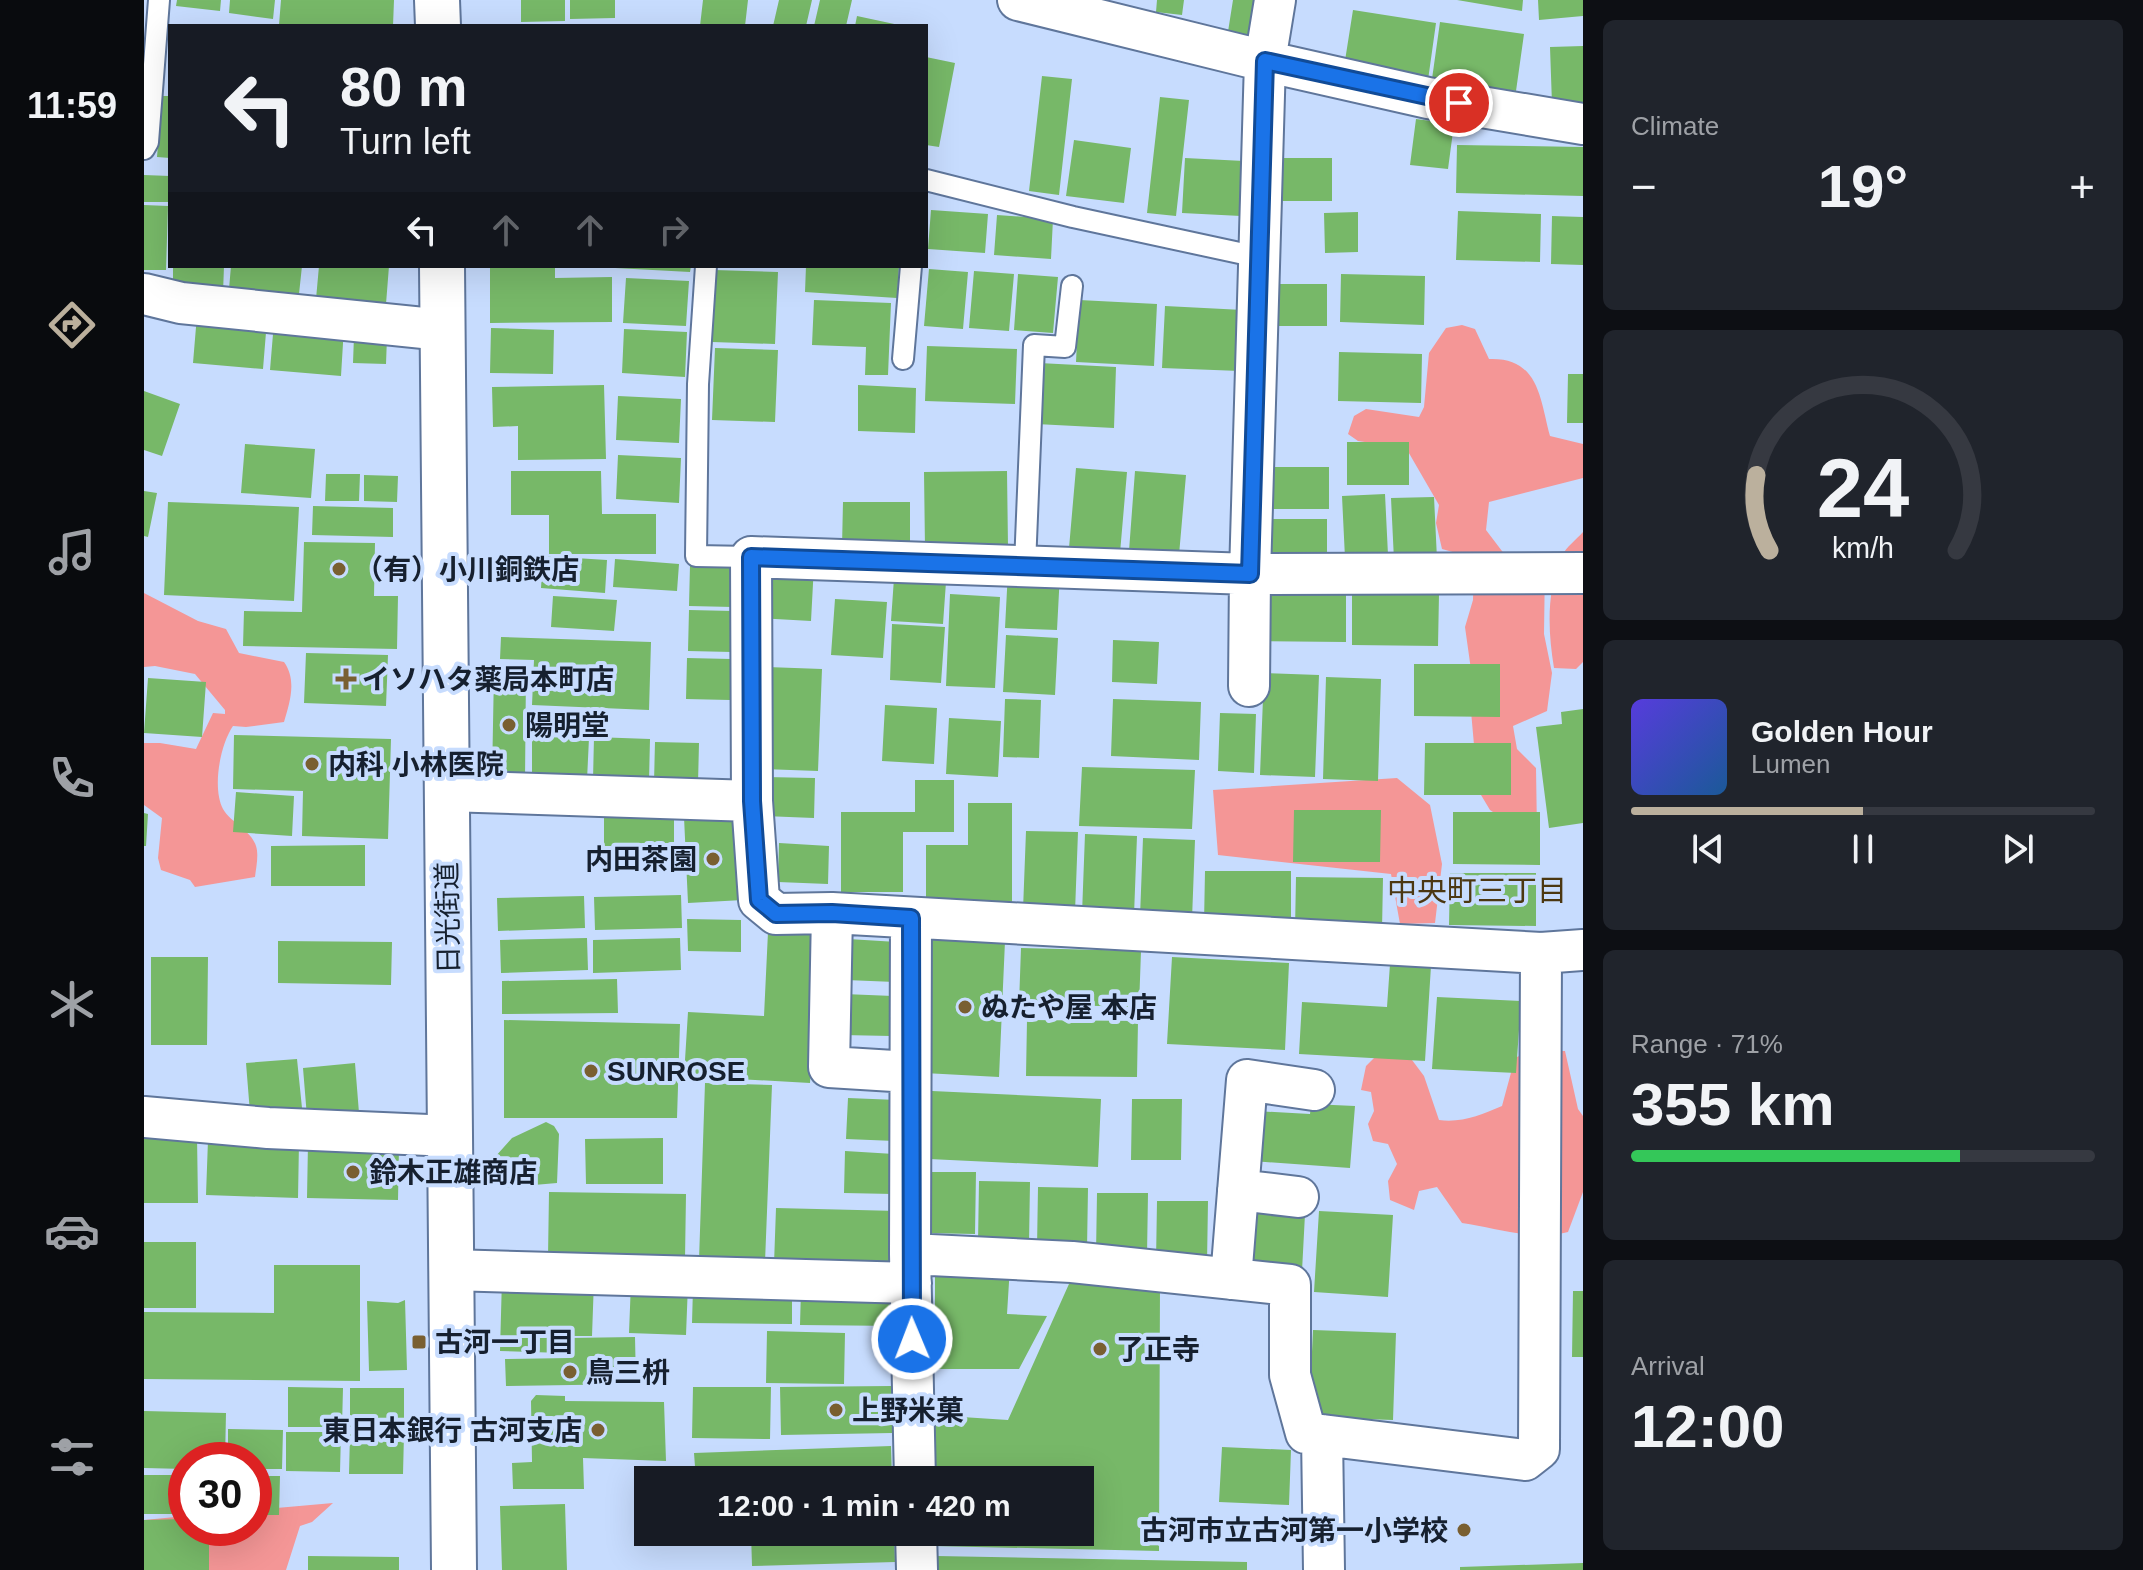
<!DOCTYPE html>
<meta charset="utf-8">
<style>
:root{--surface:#171b24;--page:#20242c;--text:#f1f3f6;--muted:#9ea1a6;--line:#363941;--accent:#bbb09d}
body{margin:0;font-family:Arial,"Noto Sans JP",sans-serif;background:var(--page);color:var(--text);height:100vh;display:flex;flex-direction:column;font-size:30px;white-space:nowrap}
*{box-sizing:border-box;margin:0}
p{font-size:26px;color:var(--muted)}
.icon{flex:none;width:44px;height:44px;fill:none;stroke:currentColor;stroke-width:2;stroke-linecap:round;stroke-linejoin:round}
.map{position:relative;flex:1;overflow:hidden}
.panel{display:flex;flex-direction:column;gap:20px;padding:20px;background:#0d0f14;width:560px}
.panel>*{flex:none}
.guide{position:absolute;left:24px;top:24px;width:760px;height:244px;border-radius:0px;box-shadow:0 8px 32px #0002;background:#171b24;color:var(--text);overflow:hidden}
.speed{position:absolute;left:24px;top:1442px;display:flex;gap:16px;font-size:40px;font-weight:700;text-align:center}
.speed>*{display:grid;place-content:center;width:104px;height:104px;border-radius:50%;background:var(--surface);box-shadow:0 8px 32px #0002;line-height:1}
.speed .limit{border:12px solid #d22;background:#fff;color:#111}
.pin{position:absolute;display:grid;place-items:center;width:68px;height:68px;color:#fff;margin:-34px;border:4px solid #fff;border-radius:50%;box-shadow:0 2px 8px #0007}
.me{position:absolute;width:88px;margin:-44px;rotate:359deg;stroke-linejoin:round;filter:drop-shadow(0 0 6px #0008)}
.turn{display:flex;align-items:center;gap:28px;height:168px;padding:0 40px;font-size:36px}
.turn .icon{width:104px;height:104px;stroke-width:2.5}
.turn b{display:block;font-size:56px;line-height:68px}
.lanes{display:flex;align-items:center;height:76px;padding:0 40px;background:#0003;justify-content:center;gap:40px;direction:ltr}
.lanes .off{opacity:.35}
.big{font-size:60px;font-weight:800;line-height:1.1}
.panel .tile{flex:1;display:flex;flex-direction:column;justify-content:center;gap:12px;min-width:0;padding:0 28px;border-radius:12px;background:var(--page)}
.panel .dial{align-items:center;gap:0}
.dial svg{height:208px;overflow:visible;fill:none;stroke:var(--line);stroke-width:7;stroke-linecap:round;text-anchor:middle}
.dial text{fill:var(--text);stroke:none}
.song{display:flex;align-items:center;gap:24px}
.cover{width:96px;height:96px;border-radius:12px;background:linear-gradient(135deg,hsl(250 70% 55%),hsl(210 70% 35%))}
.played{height:8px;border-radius:4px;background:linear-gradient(90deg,var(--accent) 50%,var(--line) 50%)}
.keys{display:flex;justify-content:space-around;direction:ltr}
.heat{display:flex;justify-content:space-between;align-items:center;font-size:44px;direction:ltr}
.charge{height:12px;border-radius:6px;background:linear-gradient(90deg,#34c759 71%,var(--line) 0)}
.trip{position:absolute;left:490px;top:1466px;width:460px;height:80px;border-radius:0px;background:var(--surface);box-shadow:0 8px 32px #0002;font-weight:800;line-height:80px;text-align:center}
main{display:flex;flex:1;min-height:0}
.dock{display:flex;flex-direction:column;width:144px;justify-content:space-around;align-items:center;background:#090b0e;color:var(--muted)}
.dock .icon{width:56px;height:56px}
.dock .active{color:var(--accent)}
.dock b{font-size:36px;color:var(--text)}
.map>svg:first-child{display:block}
</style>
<main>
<nav class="dock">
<b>11:59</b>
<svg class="icon active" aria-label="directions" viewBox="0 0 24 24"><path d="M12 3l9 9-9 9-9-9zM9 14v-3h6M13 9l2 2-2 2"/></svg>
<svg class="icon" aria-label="music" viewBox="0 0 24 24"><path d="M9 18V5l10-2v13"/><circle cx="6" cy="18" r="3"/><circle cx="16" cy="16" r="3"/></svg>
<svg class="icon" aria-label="phone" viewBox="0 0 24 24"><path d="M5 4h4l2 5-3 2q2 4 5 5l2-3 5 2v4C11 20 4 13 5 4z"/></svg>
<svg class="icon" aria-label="climate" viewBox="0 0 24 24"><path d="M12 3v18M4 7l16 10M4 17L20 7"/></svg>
<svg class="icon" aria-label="car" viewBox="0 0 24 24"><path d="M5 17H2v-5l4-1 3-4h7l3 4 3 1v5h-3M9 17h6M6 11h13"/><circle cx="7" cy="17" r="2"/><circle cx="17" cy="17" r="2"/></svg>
<svg class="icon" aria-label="filters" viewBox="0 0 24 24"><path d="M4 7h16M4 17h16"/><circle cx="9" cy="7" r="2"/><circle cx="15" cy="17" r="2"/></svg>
</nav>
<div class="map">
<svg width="1439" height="1570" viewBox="0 0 1439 1570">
<rect width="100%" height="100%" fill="#c7dcfe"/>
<!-- green -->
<path fill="#f49696" d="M1318,325L1331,329L1345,359C1395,357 1396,399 1406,436L1439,444V478L1345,502L1342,530L1361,555L1401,563L1400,634L1408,673L1403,711L1369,726L1373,749L1392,768L1393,832L1367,824L1346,810L1334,790L1327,711L1328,677L1321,627L1329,600L1330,558L1298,549L1292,523L1295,505L1262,448L1214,441L1204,434L1210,416L1222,409L1275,417L1280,407L1285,353L1302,328Z
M1439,532V662L1432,669L1410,668C1404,631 1402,592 1418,556C1422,547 1432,540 1439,532Z
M0,593L54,621L82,629L95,653L140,662C153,680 146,702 140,722L102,727L89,726C76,745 68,788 79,809C87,823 107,830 112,846C115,855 112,868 111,877L51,887L46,880L17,870L14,858L18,818L0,805V743H16L52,749L69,713L81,714V710L51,674L11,666L0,667Z
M1253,778L1286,805L1298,864L1291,923L1256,924L1247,874L1074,855L1069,790Z
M1385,1051H1421L1434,1109L1439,1116V1192L1424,1232C1388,1241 1353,1228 1318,1223L1293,1187L1275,1191L1270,1210L1246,1200L1244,1181L1253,1164L1244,1144L1229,1141L1224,1124L1230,1111L1227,1092L1217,1090L1222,1066L1233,1055L1268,1060L1280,1076L1295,1120C1318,1123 1337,1115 1358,1106L1371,1058Z
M189,1503L168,1522L156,1526L142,1570H0V1520L42,1516V1528H110V1510Z"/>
<!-- building -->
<path fill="#77b868" d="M33,0H77L76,11L32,6Z
M86,0H131L129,19L85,13Z
M137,0H250L249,26L135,25Z
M377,0H421V21L377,22Z
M426,0H471V18L426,19Z
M559,0H604L601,26H556Z
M635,0H668L662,26H629Z
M676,0H708L702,26H670Z
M1013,0H1040L1038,15L1012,12Z
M1089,0H1116L1109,42L1083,38Z
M1313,0H1379L1378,11Z
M1394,0H1439V16L1395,20Z
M1209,10L1292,23L1284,80L1200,67Z
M713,16L755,25L754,26H711Z
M1296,22L1380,34L1372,91L1288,79Z
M1439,46V103L1408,104L1406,47Z
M782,57L811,63L795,147L782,145Z
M898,76L928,79L915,195L885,191Z
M18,96H26V158L13,157Z
M1016,97L1045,100L1032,216L1003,213Z
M1272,119L1310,124L1304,169L1266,165Z
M930,140L987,148L980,203L922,196Z
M1313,145L1439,147V196L1312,193Z
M1041,158L1100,161L1097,216L1038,213Z
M1126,158H1188V201H1125Z
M0,175L26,176V202H0Z
M0,205L24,206L22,270H0Z
M787,210L844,214L841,253L784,249Z
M1314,211L1397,214L1396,262L1312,260Z
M1214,212V252L1181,253L1180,213Z
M853,215L909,219L907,259L850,255Z
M1408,216L1439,217V265L1407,264Z
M29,266H80L79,293L29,292Z
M87,266H158L155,294L85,289Z
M175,266H245L242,304L172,299Z
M346,266H411V278L468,277V322L346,323Z
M471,266H547L546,272L471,268Z
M662,266H755L753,298L661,292Z
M785,269L824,272L819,329L780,326Z
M570,270L634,272L631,344L568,342Z
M830,271L870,274L865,331L825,328Z
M874,274L914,277L909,333L870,330Z
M1197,274L1281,276L1280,325L1196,322Z
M482,278L545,281L542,326L479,323Z
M1121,284H1183V326H1121Z
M670,300L747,303L744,375H721L722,347L668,345Z
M935,300L1013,304L1010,366L932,362Z
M1021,306L1099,310L1096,371L1018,368Z
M53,315L123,320L119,369L49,363Z
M130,322L200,327L197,376L126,370Z
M347,328L410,330L409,374L346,373Z
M480,329L543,332L541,377L478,373Z
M210,336L243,337L242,364L209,363Z
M783,346L873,349L871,404L781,401Z
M571,348L634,350L631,422L568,420Z
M1195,352L1278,354L1277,403L1194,401Z
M895,363L972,367L970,428L892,424Z
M1424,374H1439V423H1423Z
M460,385L462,459L374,460V426L349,427L348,387Z
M714,385L772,388L771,433L714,431Z
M0,391L36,404L18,456L0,450Z
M474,396L537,399L535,443L472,440Z
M1203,442H1265V485H1203Z
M101,444L171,449L167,498L97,493Z
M474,455L537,458L535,503L472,499Z
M1123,467H1185V509H1123Z
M932,468L983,472L976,553L925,548Z
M367,471H457L458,514H512V554H405V515H367Z
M863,471L864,547L781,548L780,472Z
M991,471L1042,475L1035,555L985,551Z
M182,474H216L215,501H181Z
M220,475L254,476L253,502L220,501Z
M0,491L13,493L4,537L0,536Z
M1241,494L1244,555L1201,558L1198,496Z
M1290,497L1293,559L1250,560L1247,498Z
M24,502L155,507L150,601L20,595Z
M699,502H766V547H698Z
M169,506L249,508V537L168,535Z
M1121,519H1183V561H1121Z
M160,542L231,543L230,596H254L253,649L99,646L100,611L158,612Z
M399,556L463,560L461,593L397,588Z
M471,559L535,564L533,591L469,587Z
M618,562L670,565L667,621L615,618Z
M751,564L803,568L799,624L747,621Z
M546,565L591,566L589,607L545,606Z
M864,571L916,573L913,630L861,628Z
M1115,589L1202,590V642L1115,641Z
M1208,593L1295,594L1294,646L1208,645Z
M806,594L856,597L851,688L802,686Z
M409,596L473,600L470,631L407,627Z
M691,599L743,602L739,658L687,655Z
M545,610L589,611L588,652L544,651Z
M748,624L801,627L797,683L746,680Z
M862,635L914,638L911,695L859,692Z
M357,637L507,642L505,710L388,705L390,660L356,659Z
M969,640L1015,642L1013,684L968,682Z
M162,653L244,655L242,706L160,703Z
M543,658L587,659L586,700L542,699Z
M1270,664H1356V717L1270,716Z
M623,667L678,669L674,771L619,769Z
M350,671H382L381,780L348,779Z
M1120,673L1175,675L1171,777L1116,775Z
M1182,677L1237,679L1234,781L1179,779Z
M4,678L62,682L58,737L0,733Z
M861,699L897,700L895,758L859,757Z
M969,699L1057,702L1055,760L967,756Z
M741,705L793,708L790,764L738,761Z
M1439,709V823L1405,828L1392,727L1418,724L1417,712Z
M1076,713L1112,714L1110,773L1074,771Z
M805,718L857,721L854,777L802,774Z
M90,735L247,739L244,839L158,836L159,791L89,789Z
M388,737L445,738L443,780L388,779Z
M450,737L506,739L505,781L449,780Z
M511,742L555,743L554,784L510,783Z
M1281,743H1367V795H1280Z
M938,767L1051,770L1048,829L935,826Z
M621,777L671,778L670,818L620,816Z
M771,780H810V832H759V892H697V812H771Z
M92,792L150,796L148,836L89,832Z
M824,803H868V903H782V845H824Z
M1150,810H1237L1236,862H1149Z
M1309,812H1396V865L1309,864Z
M0,813L4,814L2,846H0Z
M594,814L599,900L544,903L540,817Z
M460,815H530V873H460Z
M882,831L934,832L931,912L879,910Z
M941,834L993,836L990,915L938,914Z
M999,838L1051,840L1048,919L996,917Z
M635,843L685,846L684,884L634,882Z
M221,845V886H127V846Z
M1061,871H1147V923H1060Z
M1306,873H1392V926L1305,925Z
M1152,877L1239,878L1238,930H1151Z
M537,895L538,928L451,930L450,897Z
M440,896L441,928L354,931L353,898Z
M543,919L597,920V952L544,951Z
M624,932L674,934L666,1083L540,1076L544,1012L620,1016Z
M787,937L861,941L855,1077L780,1073Z
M443,938L444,970L357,973L356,940Z
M536,938L537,970L449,973V940Z
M704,939L753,942L751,982L702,980Z
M134,941L248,942L247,985L134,983Z
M877,948L997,951L995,1007L875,1004Z
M7,957H64L63,1045H7Z
M1028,957L1145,963L1141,1050L1023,1044Z
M1246,964L1287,966L1281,1061L1155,1054L1158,1002L1243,1007Z
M473,979L474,1013L358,1014V981Z
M700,994L749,996L747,1036L698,1035Z
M1293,997L1377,1001L1372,1073L1288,1069Z
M360,1020L536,1024L533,1118H360Z
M883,1020L994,1021L993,1077L882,1076Z
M153,1059L158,1108L106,1113L102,1063Z
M211,1063L215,1113L163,1117L159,1068Z
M561,1083L628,1085L621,1262L555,1260Z
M788,1091L957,1099L954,1167L785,1159Z
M704,1098L753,1100L751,1141L702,1139Z
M988,1099H1038L1037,1160H987Z
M1167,1104L1211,1106L1206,1168L1108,1161L1112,1111L1166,1114Z
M402,1122L410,1126L415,1134L413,1183L356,1188L346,1177L351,1157L368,1138Z
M53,1136L54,1203H0V1137Z
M519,1138V1184H442L441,1139Z
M64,1140L155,1142L154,1198L62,1195Z
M164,1143L255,1146L254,1200L163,1198Z
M701,1151L750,1154L749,1194L700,1193Z
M782,1172H832L831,1234L781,1233Z
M835,1181L886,1182L885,1243H834Z
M894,1187L944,1188L943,1249L893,1248Z
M405,1192L542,1194L541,1259L404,1257Z
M953,1193H1004L1003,1255L952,1254Z
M1013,1201H1064L1063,1263L1012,1262Z
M632,1208L754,1211L753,1266L630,1264Z
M1109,1210L1161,1214L1158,1271L1106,1267Z
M1175,1211L1249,1215L1244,1297L1170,1292Z
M0,1242H52V1308H0Z
M130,1265H216V1381L0,1379V1312L130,1313Z
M791,1265L866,1266L863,1314L903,1316L875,1369H791Z
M929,1275L1016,1283L1015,1551L789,1546V1532H936V1480H788L787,1415L864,1420Z
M358,1278L450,1280L448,1336H419V1353L356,1351Z
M487,1282L544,1284L542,1335L485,1333Z
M549,1288L648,1289V1324L548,1323Z
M657,1290H756V1326L656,1325Z
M1429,1291H1439V1357H1428Z
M261,1300L263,1370L225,1371L223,1301L254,1303Z
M1169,1330L1252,1333L1249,1420L1165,1417Z
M623,1331L701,1333L700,1384L622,1383Z
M491,1337L492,1384L362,1386L361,1359L426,1358L425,1338Z
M748,1386V1433L637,1435L636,1387Z
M144,1387L199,1388L198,1427H144Z
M549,1387H627L626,1439L548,1438Z
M206,1388H260V1428L206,1427Z
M392,1395L421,1396V1401L520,1402L522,1461L439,1458L440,1489H369L368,1463L388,1462L387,1401Z
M0,1411L82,1413L81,1460H42V1469L0,1468Z
M84,1429L139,1430L138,1469H110V1460H84Z
M142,1432H197L196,1472L142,1471Z
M206,1434H260L259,1474H205Z
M747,1446L748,1480H552L550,1453Z
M1078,1447L1147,1450L1145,1505L1075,1502Z
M0,1475H41L40,1514H0Z
M110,1476H136L135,1515H110Z
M421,1504L423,1570H358L356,1506Z
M42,1519V1528H65V1570H0V1520Z
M607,1532H750L751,1562L608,1566Z
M164,1556L255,1557V1570H164Z
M792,1556L1103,1562V1570H792Z
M1439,1563V1570H1316V1567Z"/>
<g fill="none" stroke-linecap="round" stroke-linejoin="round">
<!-- lane casing -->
<g stroke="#5f769b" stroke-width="24">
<path id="lane" d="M0,149L4,142L15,0
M782,180L929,217L1114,257
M562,266L554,384L552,556L607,557
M759,359L767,266
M881,565L890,345L921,347L928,286"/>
</g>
<!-- street casing -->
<g stroke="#5f769b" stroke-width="44">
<path id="street" d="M874,0L1121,61L1284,98L1439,124
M0,294L37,303L299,330
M1439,573L1106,574L607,557L608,801L615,900L632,914L688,913L1397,953L1439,950
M1105,686L1106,574L1121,61L1131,0
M303,791L608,801
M688,913L685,1067L766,1072
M767,918L766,1254L771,1480
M0,1117L124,1128L307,1136
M1094,1190L1154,1197
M766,1254L928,1262L1146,1285V1375L1162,1433L1381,1460L1395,1449L1397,953
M306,1270L767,1283
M1087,1279L1103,1080L1170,1090
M1178,1435L1180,1570
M772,1532L773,1570"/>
</g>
<!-- secondary casing -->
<g stroke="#5f769b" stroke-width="48">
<path id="secondary" d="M293,0L294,26
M298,266L310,1570"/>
</g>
<!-- lane -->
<use href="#lane" stroke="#fff" stroke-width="20"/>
<!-- street -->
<use href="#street" stroke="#fff" stroke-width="40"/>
<!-- secondary -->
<use href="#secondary" stroke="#fff" stroke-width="44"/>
</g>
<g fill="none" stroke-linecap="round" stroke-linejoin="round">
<!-- route casing -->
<g stroke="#114b97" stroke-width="20">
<path id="route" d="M768,1339L767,918L688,913L632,914L615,900L608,801L607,557L1106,574L1121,61L1315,103"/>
</g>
<!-- route -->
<use href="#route" stroke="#1a73e8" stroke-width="14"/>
</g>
<!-- markers -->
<g fill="#795f31" stroke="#c7dcfe" stroke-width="3">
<circle cx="195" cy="569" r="8"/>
<path d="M198 667h8v8h8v8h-8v8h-8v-8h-8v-8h8z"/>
<circle cx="365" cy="725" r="8"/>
<circle cx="168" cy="764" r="8"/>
<circle cx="569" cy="859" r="8"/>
<circle cx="821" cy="1007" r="8"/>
<circle cx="447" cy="1071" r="8"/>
<circle cx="209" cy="1172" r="8"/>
<rect x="267" y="1334" width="16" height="16" rx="4"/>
<circle cx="956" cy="1349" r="8"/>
<circle cx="426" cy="1372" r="8"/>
<circle cx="692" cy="1410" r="8"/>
<circle cx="454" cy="1430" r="8"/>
<circle cx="1320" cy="1530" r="8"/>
</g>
<g text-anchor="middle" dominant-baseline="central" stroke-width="8" stroke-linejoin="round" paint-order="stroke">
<!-- poi labels -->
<g font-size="28" font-weight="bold" fill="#16202f" stroke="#c7dcfe" text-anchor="start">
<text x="211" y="569">（有）小川銅鉄店</text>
<text x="218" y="679">イソハタ薬局本町店</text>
<text x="381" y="725">陽明堂</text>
<text x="184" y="764">内科 小林医院</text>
<text x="553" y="859" text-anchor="end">内田茶園</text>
<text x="837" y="1007">ぬたや屋 本店</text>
<text x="463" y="1071">SUNROSE</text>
<text x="225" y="1172">鈴木正雄商店</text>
<text x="291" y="1342">古河一丁目</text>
<text x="972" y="1349">了正寺</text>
<text x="442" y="1372">鳥三枡</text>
<text x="708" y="1410">上野米菓</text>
<text x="438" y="1430" text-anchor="end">東日本銀行 古河支店</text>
<text x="1304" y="1530" text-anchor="end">古河市立古河第一小学校</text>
</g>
<!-- street labels -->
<g font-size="28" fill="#16202f" stroke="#c7dcfe">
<text transform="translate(304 918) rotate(-91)">日光街道</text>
</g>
<!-- neighbourhood labels -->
<g font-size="30" fill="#4b3711" stroke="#c7dcfe">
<text x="1333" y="890">中央町三丁目</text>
</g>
</g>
</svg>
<div class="speed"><div class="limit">30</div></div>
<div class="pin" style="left:1315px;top:103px;background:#d93025"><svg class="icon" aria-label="arrive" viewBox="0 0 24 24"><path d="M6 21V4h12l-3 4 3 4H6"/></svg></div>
<svg class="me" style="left:768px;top:1339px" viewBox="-20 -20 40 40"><circle r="17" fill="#1a73e8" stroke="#fff" stroke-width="3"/><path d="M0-11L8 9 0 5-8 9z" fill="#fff"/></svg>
<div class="trip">12:00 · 1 min · 420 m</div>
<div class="guide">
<div class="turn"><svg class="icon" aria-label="left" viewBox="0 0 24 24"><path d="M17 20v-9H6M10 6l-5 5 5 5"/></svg><div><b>80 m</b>Turn left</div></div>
<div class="lanes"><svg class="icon" aria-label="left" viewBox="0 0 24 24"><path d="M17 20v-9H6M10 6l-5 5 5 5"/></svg><svg class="icon off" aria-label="ahead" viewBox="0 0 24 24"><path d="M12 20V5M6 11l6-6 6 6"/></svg><svg class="icon off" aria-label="ahead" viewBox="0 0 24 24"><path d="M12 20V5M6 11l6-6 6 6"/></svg><svg class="icon off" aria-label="right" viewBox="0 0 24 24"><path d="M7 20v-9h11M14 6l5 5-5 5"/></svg></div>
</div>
</div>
<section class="panel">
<div class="tile"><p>Climate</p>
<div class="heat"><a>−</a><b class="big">19°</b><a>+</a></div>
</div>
<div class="tile dial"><svg viewBox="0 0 100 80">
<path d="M14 69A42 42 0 1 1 86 69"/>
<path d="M14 69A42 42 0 0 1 9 40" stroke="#bbb09d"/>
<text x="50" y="56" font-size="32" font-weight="700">24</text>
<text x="50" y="72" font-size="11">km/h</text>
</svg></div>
<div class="tile">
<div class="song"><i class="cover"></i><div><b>Golden Hour</b><p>Lumen</p></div></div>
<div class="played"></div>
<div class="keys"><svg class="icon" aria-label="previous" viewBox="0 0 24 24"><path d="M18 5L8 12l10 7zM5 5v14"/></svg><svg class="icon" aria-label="pause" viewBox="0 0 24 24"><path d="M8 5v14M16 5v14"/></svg><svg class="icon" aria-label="next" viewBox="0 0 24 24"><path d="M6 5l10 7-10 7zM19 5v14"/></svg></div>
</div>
<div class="tile"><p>Range · 71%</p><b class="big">355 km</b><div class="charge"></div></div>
<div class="tile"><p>Arrival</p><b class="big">12:00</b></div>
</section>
</main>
